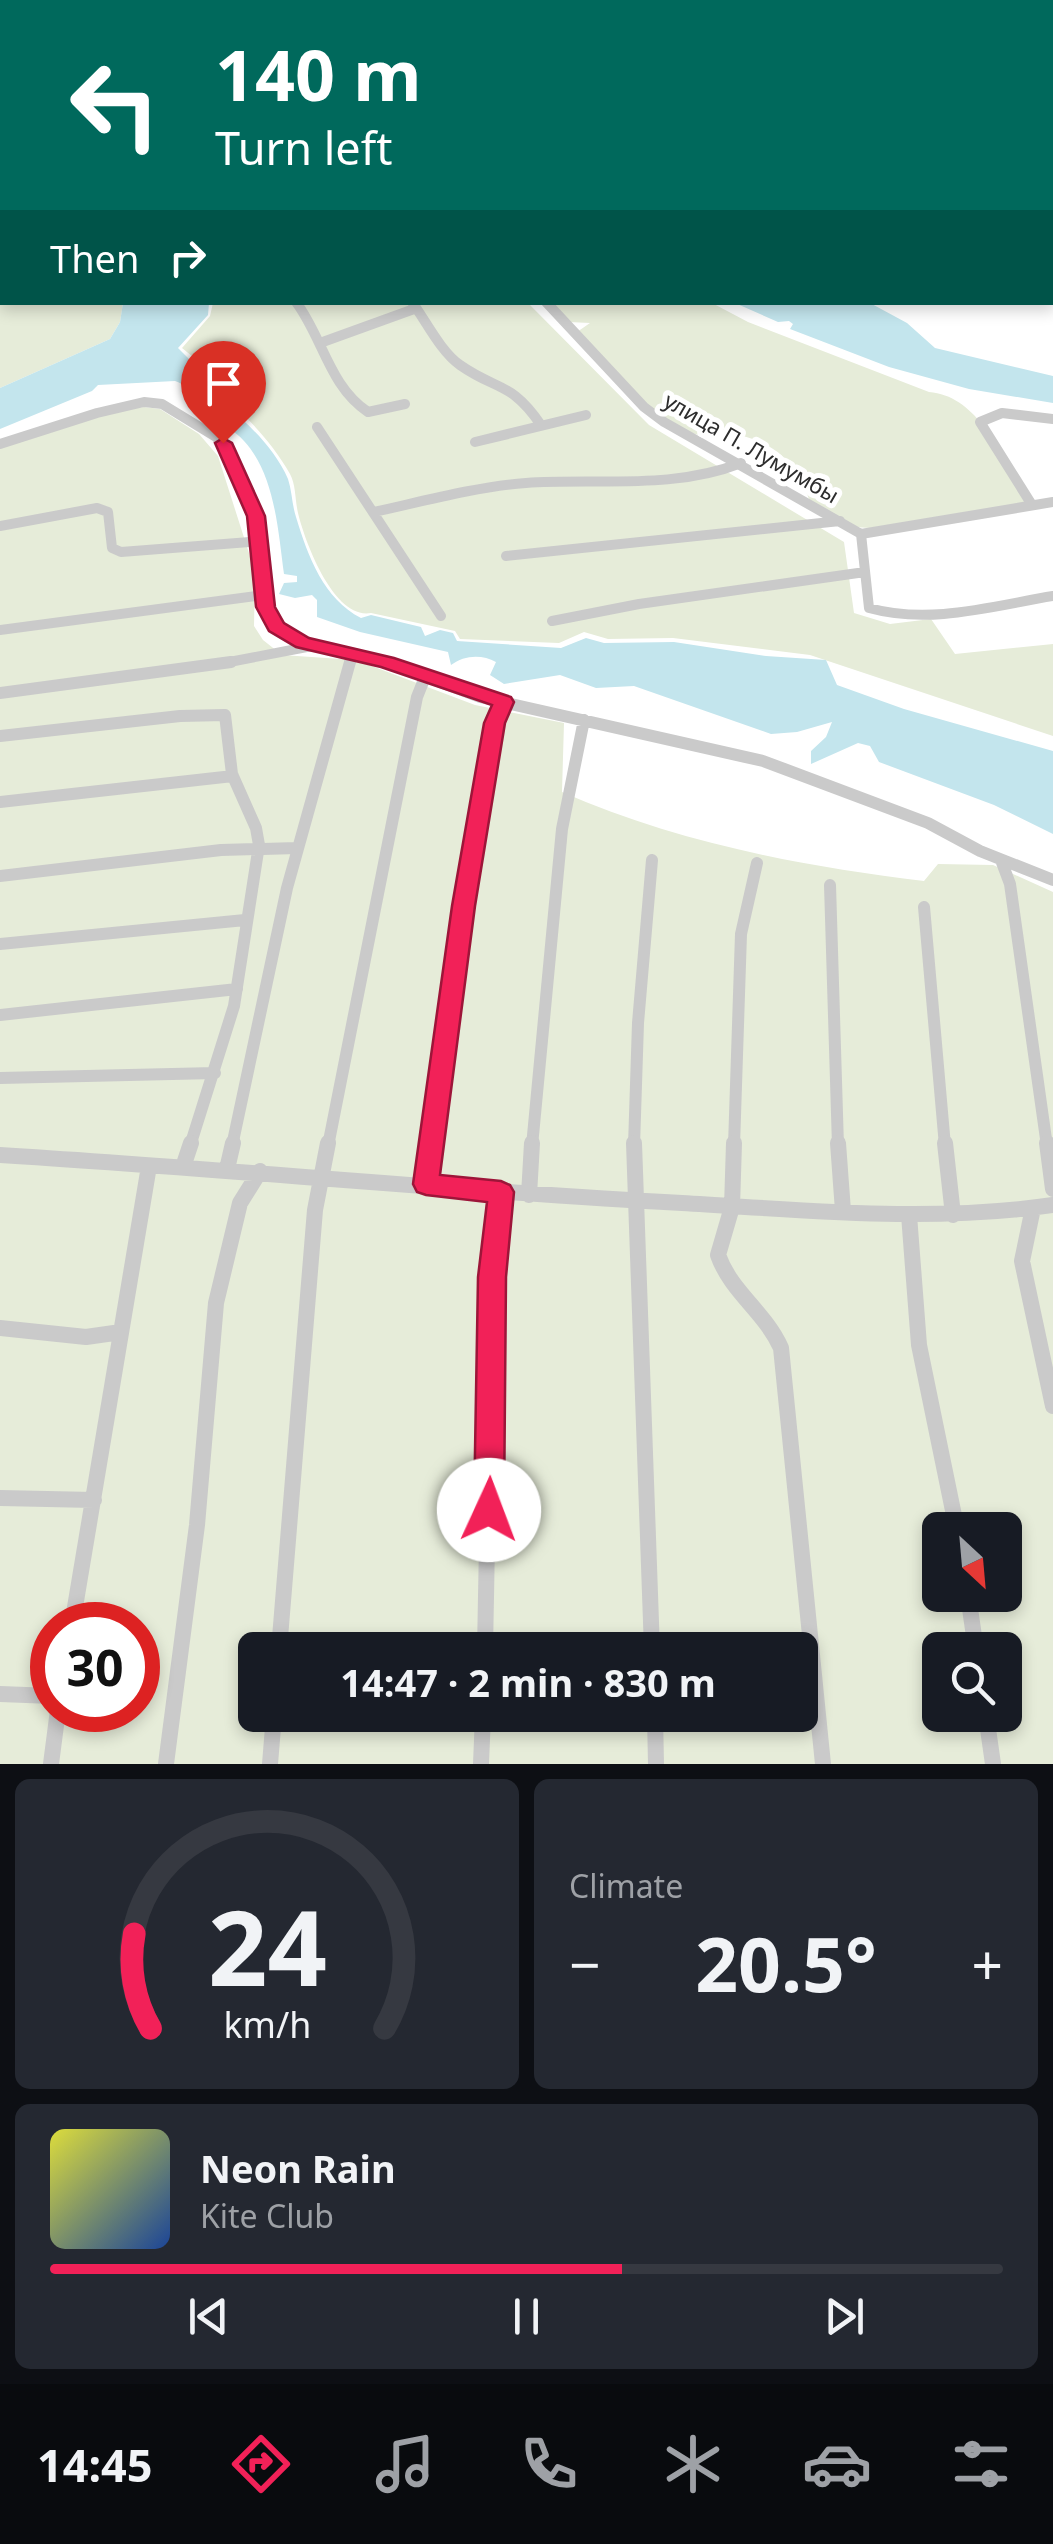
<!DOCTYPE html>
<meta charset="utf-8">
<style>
:root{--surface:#171b24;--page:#242831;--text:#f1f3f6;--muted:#9ea1a6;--line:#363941;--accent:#f22158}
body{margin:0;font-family:"Noto Sans",sans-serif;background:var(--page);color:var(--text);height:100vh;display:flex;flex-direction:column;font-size:38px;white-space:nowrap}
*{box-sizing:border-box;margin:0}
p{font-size:32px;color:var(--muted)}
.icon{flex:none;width:55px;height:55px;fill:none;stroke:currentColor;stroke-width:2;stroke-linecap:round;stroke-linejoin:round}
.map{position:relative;height:1764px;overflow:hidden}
.sheet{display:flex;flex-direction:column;gap:15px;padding:15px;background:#0d0f14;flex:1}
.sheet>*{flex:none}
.guide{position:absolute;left:0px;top:0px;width:1055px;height:305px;box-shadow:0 5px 15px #0003;background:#00695c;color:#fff;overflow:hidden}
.needle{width:65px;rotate:154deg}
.controls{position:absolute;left:922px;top:1512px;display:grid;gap:20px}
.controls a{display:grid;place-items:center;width:100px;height:100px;border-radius:15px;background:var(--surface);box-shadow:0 5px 15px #0003;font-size:50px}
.speed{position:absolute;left:30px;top:1602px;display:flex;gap:20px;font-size:50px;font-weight:700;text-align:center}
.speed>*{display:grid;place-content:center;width:130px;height:130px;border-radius:50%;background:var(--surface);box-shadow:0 5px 15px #0003;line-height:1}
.speed .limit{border:15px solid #d22;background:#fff;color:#111}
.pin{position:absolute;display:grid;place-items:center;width:85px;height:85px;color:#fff;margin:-102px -42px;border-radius:50% 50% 50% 0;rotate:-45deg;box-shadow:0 0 10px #0007}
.pin .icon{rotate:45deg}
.me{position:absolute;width:110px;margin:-55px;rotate:2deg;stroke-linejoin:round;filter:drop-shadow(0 0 8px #0008)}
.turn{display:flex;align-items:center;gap:35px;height:210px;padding:0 50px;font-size:45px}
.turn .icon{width:130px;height:130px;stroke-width:2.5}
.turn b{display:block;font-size:70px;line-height:85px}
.then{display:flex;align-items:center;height:95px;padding:0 50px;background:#0003;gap:20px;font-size:38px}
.big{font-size:75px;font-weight:700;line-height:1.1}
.sheet .card{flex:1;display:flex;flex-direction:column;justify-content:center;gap:15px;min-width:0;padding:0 35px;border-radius:15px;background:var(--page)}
.sheet .dial{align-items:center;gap:0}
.dial svg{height:260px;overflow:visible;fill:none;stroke:var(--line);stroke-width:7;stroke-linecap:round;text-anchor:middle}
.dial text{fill:var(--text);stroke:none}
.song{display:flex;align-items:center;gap:30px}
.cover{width:120px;height:120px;border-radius:15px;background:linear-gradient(135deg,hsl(60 70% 55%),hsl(220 70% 35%))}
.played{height:10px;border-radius:5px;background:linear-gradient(90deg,var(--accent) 60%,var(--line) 60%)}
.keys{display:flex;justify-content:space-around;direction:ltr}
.heat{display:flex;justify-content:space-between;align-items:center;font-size:55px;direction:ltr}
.sheet .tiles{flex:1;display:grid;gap:15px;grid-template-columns:1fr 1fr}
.card:last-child{grid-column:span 2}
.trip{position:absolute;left:238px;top:1632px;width:580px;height:100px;border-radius:15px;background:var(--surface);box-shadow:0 5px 15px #0003;font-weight:700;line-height:100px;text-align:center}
.tab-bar{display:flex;height:160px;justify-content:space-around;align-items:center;background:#090b0e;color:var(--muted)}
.tab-bar .icon{width:70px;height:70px}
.tab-bar .selected{color:var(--accent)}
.tab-bar b{font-size:45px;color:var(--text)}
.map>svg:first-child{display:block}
</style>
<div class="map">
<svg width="1053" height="1764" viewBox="0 0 1053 1764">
<rect width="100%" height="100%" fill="#fff"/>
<!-- green -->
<path fill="#e6ecd9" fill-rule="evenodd" d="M0,139L2,302L123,303L120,322L110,339L0,388Z
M551,302L712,303L748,322L929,392C981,396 1004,462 1027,502L870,528L854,527L810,502C796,459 771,439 726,433C716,432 704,437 695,434C649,421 608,365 577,332L590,323L568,322Z
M213,303H528L649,425L844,542L854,613L890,624L931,619L955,654L1053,644V736L810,655L673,638L608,639L584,632L559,643L460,639L455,631L371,613C334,620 305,542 298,513C295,500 296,485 290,474C276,449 256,426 236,408L237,403L213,373L182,348L210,316Z
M144,407L160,409L199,434L218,456L255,572L254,626L263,640L282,655L356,660L475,705L564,723L562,792C676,842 800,866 924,881L938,864L993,865L1053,892V1764H0V444L113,410ZM940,1530H1005V1595H940ZM52,1625H138V1710H52ZM255,1650H800V1715H255ZM940,1650H1005V1715H940Z"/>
<!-- water -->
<path fill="#c3e5ed" d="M123,303H209L208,315L178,348L233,403L230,409C251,426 276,451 288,479C292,491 292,505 296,517C308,557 324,599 361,618L371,615L421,627L425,636L440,630L453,633L457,641L561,648L586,638L604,643L674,642L766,656L826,660L837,685L904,709L1053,751V834L994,805L879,762L870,746L858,743L811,764V751L826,737L832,722L797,732L771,734L634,686L596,688L560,675L504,684L490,675L496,662C482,654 464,655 451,665L448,652L360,632L317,617V600L312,595L295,598L279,594L284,583L297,582V576L284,574C278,530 275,475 244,441C234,429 217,424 206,413C194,400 194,388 175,381L98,385L92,391L0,429V388L110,339L120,322Z
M735,303H870L907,323L935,348L1053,376V403L969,389L889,367L790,329L793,324L789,321L778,322Z"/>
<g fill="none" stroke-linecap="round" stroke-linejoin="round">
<!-- street-far3 -->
<path stroke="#cacaca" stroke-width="8" d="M963,2L967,0
M1042,2L1046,0"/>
<!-- street-far2 -->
<path stroke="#cacaca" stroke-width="10" d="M296,302C323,338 329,386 368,412L405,404
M412,302C426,321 441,352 460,365C497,391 511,381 541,425
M546,302L644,407L664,422L861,534L1053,502
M320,343L414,309
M317,427L441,616
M475,442L586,415
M0,444L97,413L144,402L162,404L216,437L229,451L260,532L268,615L276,627L294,640L394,664
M1032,505L980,422L1002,413L1053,419
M374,512C424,501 475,487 526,483C597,478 673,490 741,463
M0,526L97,508L108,512L112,548L121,552L261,541
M861,534L869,608C930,625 993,606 1053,596
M506,556L840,521
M552,621L639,604L865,572
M0,630L264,595
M219,664L312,646
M349,664L352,653"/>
<!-- street-far1 -->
<path stroke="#cacaca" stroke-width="12" d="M387,662L480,697L763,761L928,823L980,851L1053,880
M0,693L231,662
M0,736L180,716L225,715L232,774L256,828L259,845L234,1006L190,1146
M0,802L233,776
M1001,860L1010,884L1047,1146
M0,876L221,850L297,848
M830,885L838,1146
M924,907L945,1146
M0,944L245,920
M0,1015L237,989
M0,1078L215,1073
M232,1146L287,888L350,662
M328,1146L417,697L425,677
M431,1146L464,906L495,723L503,702
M532,1146L562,829L584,720
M634,1146L638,1023L652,860
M734,1146L741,934L757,863"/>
<!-- street -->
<path stroke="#cacaca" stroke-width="16" d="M634,1143L652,1650
M734,1143L732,1207L718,1255C731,1292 765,1312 781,1348L823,1764
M838,1143L843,1211
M945,1143L953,1215
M1047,1143L1053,1189
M0,1155C227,1169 454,1191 682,1203C805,1210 930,1223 1053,1205
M183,1167L191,1143
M227,1169L233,1143
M426,1184L432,1143
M529,1195L532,1143
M1033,1208L1022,1261L1053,1406
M909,1215L919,1345L957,1530
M0,1328L86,1337L121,1332
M0,1498L94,1500
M968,1595L976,1650
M72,1625L149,1166
M279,1650L315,1210L328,1143
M485,1650L492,1277L501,1192
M0,1694L52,1696
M655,1715L656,1764
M986,1715L993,1764
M51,1764L58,1710
M166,1764L197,1525L216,1303L240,1203L260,1171
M270,1764L274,1715
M481,1764L483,1715"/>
<!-- highway -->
<path fill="#949494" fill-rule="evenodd" d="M0,85H2V93H0Z
M1052,226H1053V234H1052Z"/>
</g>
<!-- route -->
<path fill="#f22158" stroke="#9d1539" stroke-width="2.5" d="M223,438L232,443L265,516L275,607L284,623L309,638L394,658L511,697L514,702L505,723L475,906L440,1175L501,1181L510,1185L514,1192L506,1277L504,1510L500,1520L489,1525L478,1520L474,1510L478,1277L487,1202L426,1195L417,1192L413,1184L452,906L484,723L492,705L381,667L296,647L269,631L256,607L247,516L215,443Z"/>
<g text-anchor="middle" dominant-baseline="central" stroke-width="10" stroke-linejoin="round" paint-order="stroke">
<!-- far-street labels -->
<g font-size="22" fill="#2d2d2d" stroke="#fff">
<text transform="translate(752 447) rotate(30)">улица П. Лумумбы</text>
</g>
</g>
</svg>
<div class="controls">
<a><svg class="needle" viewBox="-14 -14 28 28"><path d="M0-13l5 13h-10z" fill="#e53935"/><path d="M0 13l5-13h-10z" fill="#9ea1a6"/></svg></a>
<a><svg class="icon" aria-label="search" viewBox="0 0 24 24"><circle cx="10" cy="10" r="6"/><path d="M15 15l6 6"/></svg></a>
</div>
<div class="speed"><div class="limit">30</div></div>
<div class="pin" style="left:223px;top:443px;background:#d93025"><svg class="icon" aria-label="arrive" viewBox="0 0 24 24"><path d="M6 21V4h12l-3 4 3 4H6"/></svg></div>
<svg class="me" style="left:489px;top:1510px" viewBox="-20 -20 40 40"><circle r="19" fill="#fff"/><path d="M0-13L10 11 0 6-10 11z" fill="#f22158"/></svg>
<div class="trip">14:47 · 2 min · 830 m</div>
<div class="guide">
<div class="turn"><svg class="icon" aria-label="left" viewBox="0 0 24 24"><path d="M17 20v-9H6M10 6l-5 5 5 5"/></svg><div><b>140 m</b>Turn left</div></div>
<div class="then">Then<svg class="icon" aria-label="right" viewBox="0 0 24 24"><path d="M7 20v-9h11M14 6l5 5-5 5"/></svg></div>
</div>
</div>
<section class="sheet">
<div class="tiles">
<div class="card dial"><svg viewBox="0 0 100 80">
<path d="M14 69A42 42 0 1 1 86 69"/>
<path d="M14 69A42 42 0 0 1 9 40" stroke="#f22158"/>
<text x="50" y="56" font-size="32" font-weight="700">24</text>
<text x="50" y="72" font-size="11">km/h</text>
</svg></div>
<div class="card"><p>Climate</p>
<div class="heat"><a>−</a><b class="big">20.5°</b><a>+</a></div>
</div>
<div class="card">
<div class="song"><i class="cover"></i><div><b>Neon Rain</b><p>Kite Club</p></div></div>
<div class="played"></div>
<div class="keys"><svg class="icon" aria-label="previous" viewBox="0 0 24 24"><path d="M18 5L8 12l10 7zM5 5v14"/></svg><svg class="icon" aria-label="pause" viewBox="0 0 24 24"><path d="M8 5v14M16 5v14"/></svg><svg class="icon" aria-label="next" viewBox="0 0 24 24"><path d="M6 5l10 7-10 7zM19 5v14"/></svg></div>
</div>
</div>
</section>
<nav class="tab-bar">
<b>14:45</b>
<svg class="icon selected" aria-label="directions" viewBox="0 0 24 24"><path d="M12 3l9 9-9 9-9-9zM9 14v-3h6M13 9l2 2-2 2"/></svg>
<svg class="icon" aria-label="music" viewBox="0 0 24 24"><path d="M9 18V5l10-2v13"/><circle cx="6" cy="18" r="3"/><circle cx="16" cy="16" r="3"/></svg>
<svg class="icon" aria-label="phone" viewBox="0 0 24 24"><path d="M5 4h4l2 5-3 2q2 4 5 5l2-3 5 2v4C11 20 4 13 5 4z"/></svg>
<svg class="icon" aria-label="climate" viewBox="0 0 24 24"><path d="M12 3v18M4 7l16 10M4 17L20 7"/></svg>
<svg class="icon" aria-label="car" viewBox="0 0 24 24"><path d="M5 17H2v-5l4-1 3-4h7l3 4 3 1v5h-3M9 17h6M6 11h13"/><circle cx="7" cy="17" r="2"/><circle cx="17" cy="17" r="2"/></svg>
<svg class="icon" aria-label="filters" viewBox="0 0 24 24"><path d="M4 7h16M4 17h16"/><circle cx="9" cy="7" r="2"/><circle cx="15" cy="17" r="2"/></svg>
</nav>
